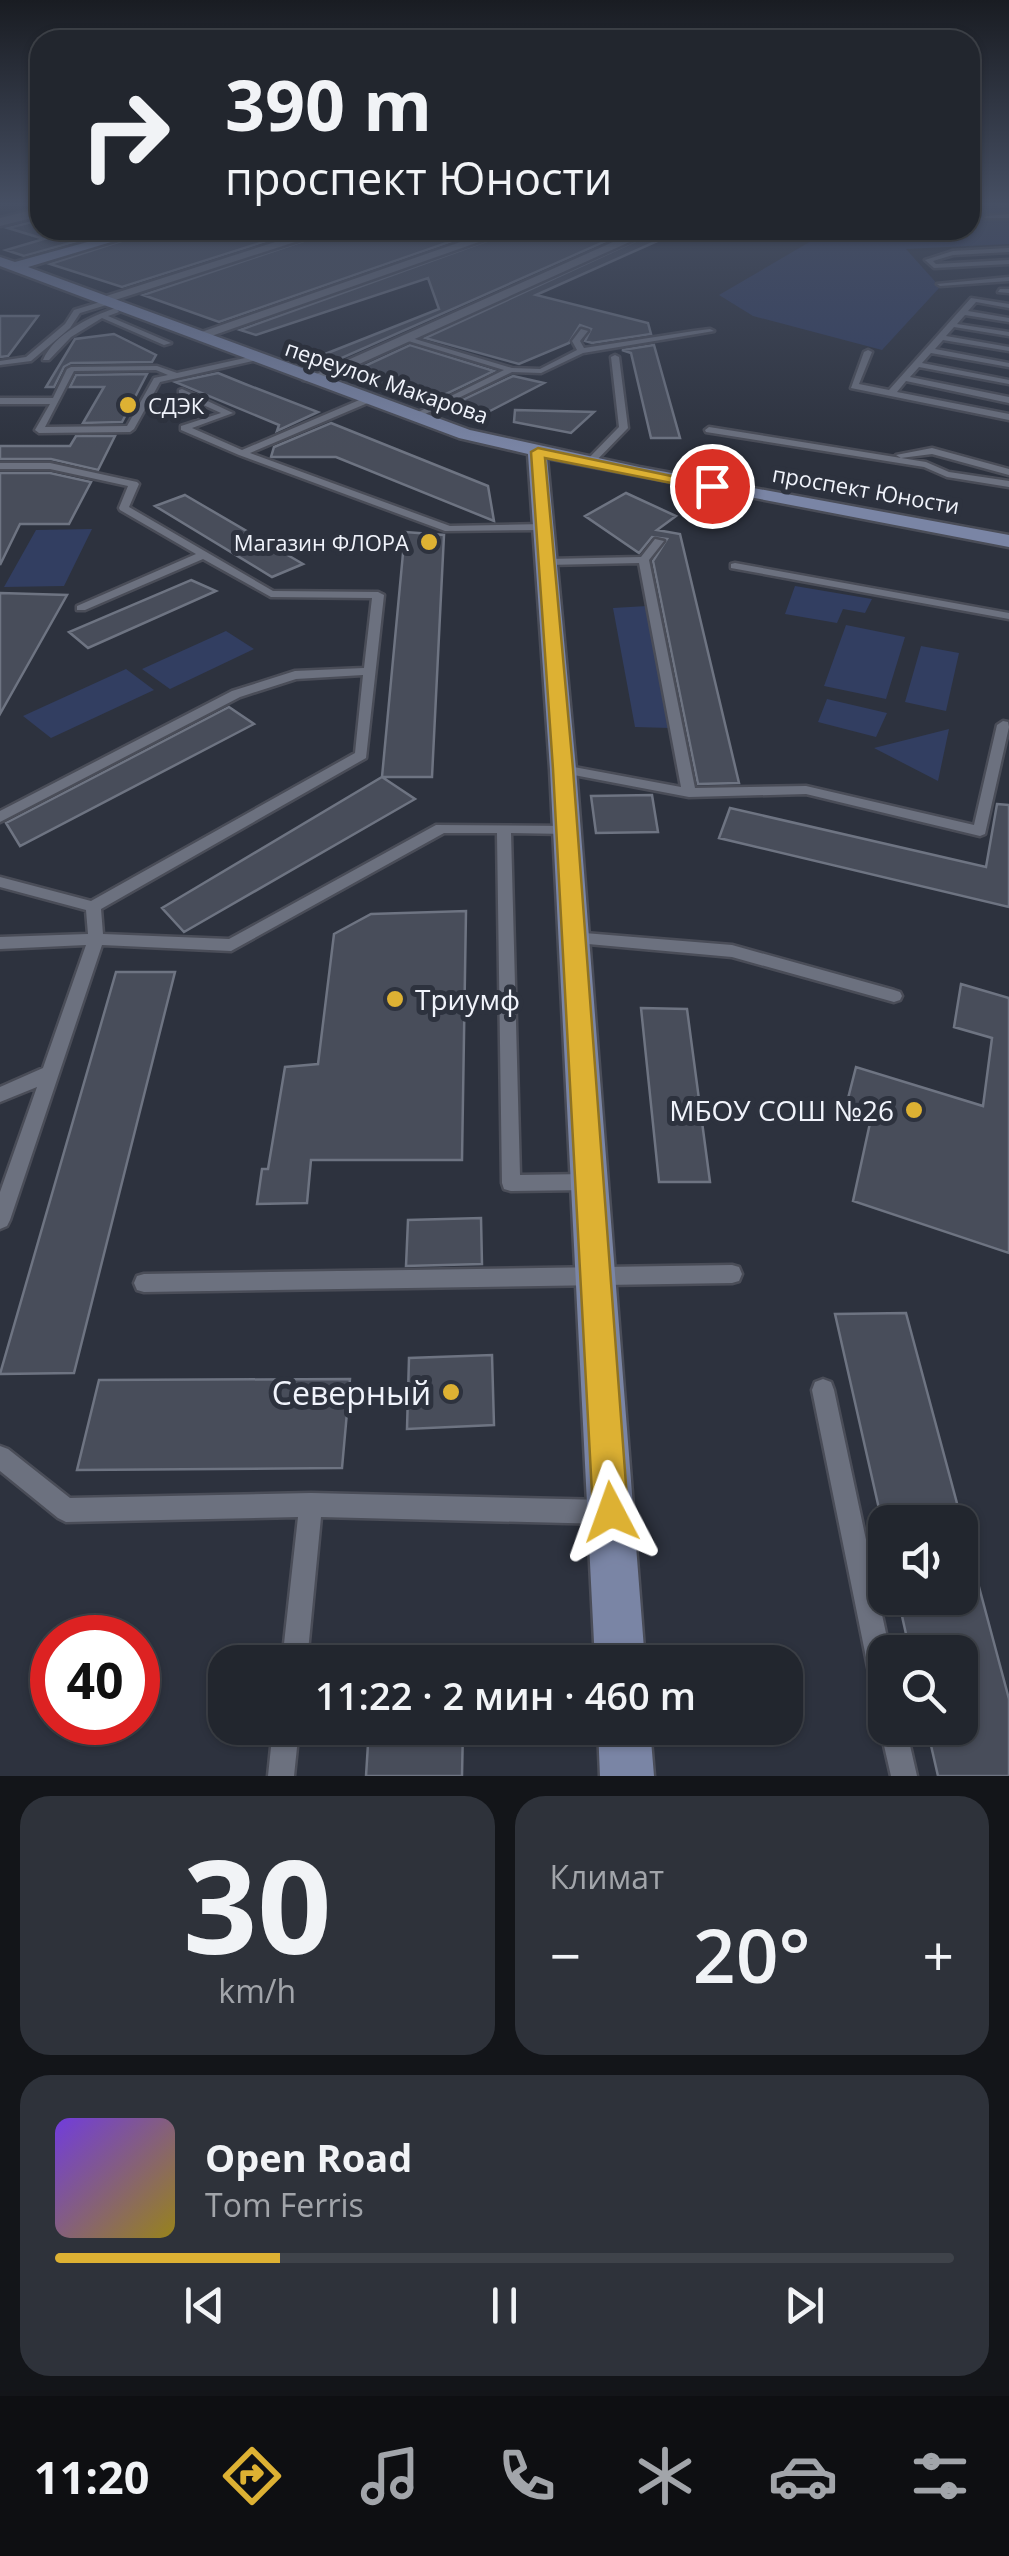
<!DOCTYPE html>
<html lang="ru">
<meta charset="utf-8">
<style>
:root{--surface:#22262e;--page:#2e323a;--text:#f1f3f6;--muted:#a2a5aa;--line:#3f434a;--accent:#ddb133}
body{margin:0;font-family:"Open Sans",sans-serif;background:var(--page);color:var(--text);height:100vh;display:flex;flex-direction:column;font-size:38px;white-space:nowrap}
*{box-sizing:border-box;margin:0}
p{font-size:32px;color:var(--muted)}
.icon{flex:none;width:55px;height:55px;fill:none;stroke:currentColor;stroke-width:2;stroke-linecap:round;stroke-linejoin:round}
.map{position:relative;height:1776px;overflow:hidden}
.side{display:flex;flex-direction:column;gap:20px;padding:20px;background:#131519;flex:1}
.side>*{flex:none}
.banner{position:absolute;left:30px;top:30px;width:950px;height:210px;border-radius:30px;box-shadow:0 2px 8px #0004,0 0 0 2px var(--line);background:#22262e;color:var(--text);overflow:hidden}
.fabs{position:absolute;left:868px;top:1505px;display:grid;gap:20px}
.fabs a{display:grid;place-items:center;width:110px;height:110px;border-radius:20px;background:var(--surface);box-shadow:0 2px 8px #0004,0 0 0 2px var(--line);font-size:50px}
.speed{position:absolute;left:30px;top:1615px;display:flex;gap:20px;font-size:50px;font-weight:700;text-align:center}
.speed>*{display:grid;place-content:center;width:130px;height:130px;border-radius:50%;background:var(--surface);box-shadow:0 2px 8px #0004,0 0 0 2px var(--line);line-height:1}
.speed .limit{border:15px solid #d22;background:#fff;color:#111}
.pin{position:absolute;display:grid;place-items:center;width:85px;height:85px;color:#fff;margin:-42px;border:5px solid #fff;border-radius:50%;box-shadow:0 2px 10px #0007}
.me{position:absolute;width:110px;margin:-55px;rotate:356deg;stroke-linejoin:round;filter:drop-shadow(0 0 8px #0008)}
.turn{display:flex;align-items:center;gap:35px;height:210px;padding:0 30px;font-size:45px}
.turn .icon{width:130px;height:130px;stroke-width:2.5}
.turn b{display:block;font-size:70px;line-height:85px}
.big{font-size:75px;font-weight:600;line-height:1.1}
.side .card{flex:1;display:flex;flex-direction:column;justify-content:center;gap:15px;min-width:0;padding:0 35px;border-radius:30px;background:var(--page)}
.side .dial{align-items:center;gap:0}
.dial b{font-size:130px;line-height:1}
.song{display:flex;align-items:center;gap:30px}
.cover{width:120px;height:120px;border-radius:15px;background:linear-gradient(135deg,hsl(260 70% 55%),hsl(50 70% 35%))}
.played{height:10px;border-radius:5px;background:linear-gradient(90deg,var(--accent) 25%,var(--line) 25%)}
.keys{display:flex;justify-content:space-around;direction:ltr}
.heat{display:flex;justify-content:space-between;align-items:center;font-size:55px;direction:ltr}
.side .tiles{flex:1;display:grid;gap:20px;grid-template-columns:1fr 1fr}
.card:last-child{grid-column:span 2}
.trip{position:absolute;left:208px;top:1645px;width:595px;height:100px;border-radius:30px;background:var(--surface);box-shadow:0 2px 8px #0004,0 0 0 2px var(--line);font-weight:600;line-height:100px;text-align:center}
.tabs{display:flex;height:160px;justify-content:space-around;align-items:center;background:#0e0f12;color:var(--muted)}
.tabs .icon{width:70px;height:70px}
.tabs .selected{color:var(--accent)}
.tabs b{font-size:45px;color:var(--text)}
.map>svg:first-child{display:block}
</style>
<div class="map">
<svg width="1009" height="1776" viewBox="0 0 1009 1776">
<rect width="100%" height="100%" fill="#2d323e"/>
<!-- green -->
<path fill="#323e61" d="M970,204H1009V244L906,249L940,287L882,350L753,316L719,295L830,230H970Z
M92,529L64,586L4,587L36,530Z
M795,586L872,599L865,613L843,609L837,623L785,614Z
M647,606L670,728L635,727L613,608Z
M846,625L905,637L886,699L824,686Z
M226,631L254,649L170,689L142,669Z
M921,646L959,653L946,711L905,702Z
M126,669L154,690L51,738L23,716Z
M827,699L887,713L876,737L818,722Z
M949,729L938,781L874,748Z"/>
<!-- building -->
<path fill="#484d5a" stroke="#6e7482" stroke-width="2.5" d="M40,220V230H117L24,256L6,250L44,239L8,228Z
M155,230H301L122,287L50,264Z
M336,230H484L219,322L143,295Z
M517,230H569L597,237L631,230L335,361L320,356L439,309L428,278L256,335L240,330Z
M659,230H682L536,295L648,323L651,334L592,343L585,341L591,329L580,325L569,343L519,364L425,338Z
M0,316H38L8,356L0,357Z
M114,334L156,355L152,362L71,363L64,367L54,387H46L75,339Z
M410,345L494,371L442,396L356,370Z
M654,345L680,438H651L631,353L622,350Z
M218,373L245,384L318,412L277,431L279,425L175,382Z
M147,374L122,422L83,423L104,387H70L76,375Z
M513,376L544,383L490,411L460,401Z
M515,410L594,412L571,433L514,422Z
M331,423L488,486L494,521L336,457H271L274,447Z
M76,436H115L98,470L51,459H0V446H70Z
M0,473H50L91,482L69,524H20L0,565Z
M626,493L676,516L657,530L680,534L739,783L698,784L653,561L667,539L652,537L639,553L585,516Z
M185,495L303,564L272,577L155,506Z
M405,532L444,535L432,777H382Z
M191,580L216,591L88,648L69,632Z
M0,593L67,595L0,714Z
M229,707L254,724L20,846L6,823Z
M382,777L415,799L184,932L162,908Z
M652,795L658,832L596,833L591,796Z
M997,804L1009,805V907L719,838L730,808L986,867Z
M466,911L462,1160H311L307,1203L257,1204L262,1169H268L285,1067L318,1064L334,934L371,914Z
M116,972H175L74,1373L0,1374Z
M961,984L1009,998V1253L853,1201L870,1123L844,1114L856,1067L983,1106L992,1038L954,1027Z
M641,1008L687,1009L710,1182H659Z
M481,1218L482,1264L406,1266L408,1220Z
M906,1313L962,1522H882L835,1314Z
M492,1355L494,1425L407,1429L409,1358Z
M350,1379L342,1468L77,1470L99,1380Z
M967,1542L1009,1699V1776H938L927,1728H960V1652H910L898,1598H960V1543Z
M369,1728H463L462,1776H366Z"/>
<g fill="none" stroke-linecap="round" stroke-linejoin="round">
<!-- lane casing -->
<g stroke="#4a4d58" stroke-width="5">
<path id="lane" d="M1009,204L1003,207L1000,205L1001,204Z
M1009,214V218H984L987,216Z
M1009,248V252L953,255L933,261L936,264L1009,260V264L934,268L925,260L953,251Z
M1009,277V281L940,286L937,284Z
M1000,289H1009V293L998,292Z
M971,298L1009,304V308L976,302L968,311L1009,318V322L965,315L957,324L1009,332V336L954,327L946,336L1009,347V351L943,340L935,349L1009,363V367L931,353L922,363L1009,380V384L919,367L910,377L1009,397V403L906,381L897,392L1009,414V420L851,388L864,352L868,350L872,352L859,384L889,390Z
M110,299L113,303L80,313L70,328L31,361L0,365V361L26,357L65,324L74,310Z
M116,308L119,312L108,316L171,343L164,345L102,318L71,337L49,360H43C54,334 91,316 116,308Z
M581,329L588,331L580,341L584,348L694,331L710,329L714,331L583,353L541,373L512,372L415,419L408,417L504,370L405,340V336L512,368L540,369L577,350L572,341Z
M615,355L619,357L628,428L592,465H586V461L619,427L611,357Z
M254,356L258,358L257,360L160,382L134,429L130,432L39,433L35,430L50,404H0V398H53L67,369L71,367L157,366L177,373ZM156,370L168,375L154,378L127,426L45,427L74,371Z
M182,389L233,413L192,428L242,450L364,398H370V402L250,453L450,526L543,524L548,527L543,530L445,531L239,455L181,430V426L221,413L179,394V390Z
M709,427L926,462L949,472L1009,481V487L947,477L924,467L706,432L705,430Z
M932,448L1009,469V475L932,454L901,458L896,455Z
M0,463H50L137,482L139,484L129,507L273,591L378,592L384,595L366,758L101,909L103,934L229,939L436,825L571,826L573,829L571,832L566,834L511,833L520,1175L587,1174L594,1176L596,1182L594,1188L587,1190L511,1191L504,1189L502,1183L497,833H444L231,951L102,945L10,1220L7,1226L0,1229V1192L37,1087L0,1102V1087L43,1068L86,945L0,949V937L88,934L86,910L0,887V877L91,901L355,753L363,675L296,679L240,697L0,822V811L232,691L295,671L364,668L372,598L271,597L203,559L85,610H77V606L196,554L120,510L119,508L128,486L50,469H0Z
M655,539L664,541L649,560L695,788L806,786L974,825L997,725L1003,721L1008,722L1009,727L985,834L980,836L806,794L689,797L558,772L556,769L558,766L563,765L681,787L639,563L547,565L542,562L547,559L641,557Z
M735,563L1009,613V619L731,568V564Z
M572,932L732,945L894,990L900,992L902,996L900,1000L894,1002L732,957L566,942L564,938L566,934Z
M732,1265L739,1267L742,1274L739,1281L732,1283L144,1292L137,1290L134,1283L137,1276L144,1274Z
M823,1379L831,1382L834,1390L890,1652H885V1700L876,1696L872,1687L812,1390L815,1382Z
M0,1446L8,1449L70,1498L311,1493L607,1500L615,1504L619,1512L615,1520L607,1524L321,1517L307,1662H282L298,1517L66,1522L58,1518L0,1471Z
M885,1718V1728H906L917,1776H891L880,1728Z
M273,1728H299L294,1776H268Z"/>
</g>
<!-- street casing -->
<g stroke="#4a4d58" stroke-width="5">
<path id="street" d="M40,208V216L0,226V218Z
M313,230H332L109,302L97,299Z
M495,230H513L203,339L190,336Z
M640,230H656L317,383L303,380Z"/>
</g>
<!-- secondary casing -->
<g stroke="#4a4d58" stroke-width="5">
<path id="secondary" d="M131,230H151L28,267L470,430L639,467L1009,535V547L547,458L576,769L645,1662H595L550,769L528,454L459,438L0,266V257L15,262Z
M598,1728H650L654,1776H600Z"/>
</g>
<!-- lane -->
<use href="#lane" fill="#6c717f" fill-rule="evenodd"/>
<!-- street -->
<use href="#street" fill="#6c717f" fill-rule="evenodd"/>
<!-- secondary -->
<use href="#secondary" fill="#7a85a5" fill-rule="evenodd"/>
</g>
<!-- sky -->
<linearGradient id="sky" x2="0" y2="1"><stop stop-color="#191c22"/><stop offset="0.45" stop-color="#464f63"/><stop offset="1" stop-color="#464f63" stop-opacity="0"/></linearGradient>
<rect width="1009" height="453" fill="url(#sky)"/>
<!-- route -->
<path fill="#ddb133" stroke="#907321" stroke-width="2.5" d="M538,448L719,486L712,491L545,458L573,769L628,1512L623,1525L611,1530L598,1525L593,1512L553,769L531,452Z"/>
<!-- markers -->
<g fill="#ddb133" stroke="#2d323e" stroke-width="4">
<circle cx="128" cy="405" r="10"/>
<circle cx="429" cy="542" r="10"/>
<circle cx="395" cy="999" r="10"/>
<circle cx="914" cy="1110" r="10"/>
<circle cx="451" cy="1392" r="10"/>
</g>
<g text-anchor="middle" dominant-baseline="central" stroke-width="10" stroke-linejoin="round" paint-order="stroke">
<!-- far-street labels -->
<g font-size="22" fill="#f0f3fb" stroke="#2d323e">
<text transform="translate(387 381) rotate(19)">переулок Макарова</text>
<text transform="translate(866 489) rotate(10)">проспект Юности</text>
</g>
<!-- far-poi labels -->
<g font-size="22" fill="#f0f3fb" stroke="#2d323e" text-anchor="start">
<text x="148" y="405">СДЭК</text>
<text x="409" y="542" text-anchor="end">Магазин ФЛОРА</text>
</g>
<!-- poi labels -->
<g font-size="28" fill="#f0f3fb" stroke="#2d323e" text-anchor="start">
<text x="415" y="999">Триумф</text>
<text x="894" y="1110" text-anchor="end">МБОУ СОШ №26</text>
</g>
<!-- near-poi labels -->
<g font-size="32" fill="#f0f3fb" stroke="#2d323e" text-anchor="end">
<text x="431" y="1392">Северный</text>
</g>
</g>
</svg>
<div class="fabs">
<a><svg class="icon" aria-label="sound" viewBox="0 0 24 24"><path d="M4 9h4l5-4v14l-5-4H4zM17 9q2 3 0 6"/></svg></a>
<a><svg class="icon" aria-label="search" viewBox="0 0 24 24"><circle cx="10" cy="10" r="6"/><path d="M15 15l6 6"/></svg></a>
</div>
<div class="speed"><div class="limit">40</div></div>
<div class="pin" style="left:712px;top:486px;background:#d93025"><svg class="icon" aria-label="arrive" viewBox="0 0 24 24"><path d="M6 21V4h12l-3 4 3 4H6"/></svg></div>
<svg class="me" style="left:611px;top:1512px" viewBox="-20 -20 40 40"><path d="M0-17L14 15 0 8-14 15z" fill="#ddb133" stroke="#fff" stroke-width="4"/></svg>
<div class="trip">11:22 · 2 мин · 460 m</div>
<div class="banner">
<div class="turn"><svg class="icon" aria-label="right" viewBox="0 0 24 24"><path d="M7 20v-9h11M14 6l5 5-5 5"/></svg><div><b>390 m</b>проспект Юности</div></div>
</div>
</div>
<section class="side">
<div class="tiles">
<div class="card dial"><b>30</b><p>km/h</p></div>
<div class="card"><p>Климат</p>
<div class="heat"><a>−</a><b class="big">20°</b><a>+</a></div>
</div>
<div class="card">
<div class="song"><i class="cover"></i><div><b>Open Road</b><p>Tom Ferris</p></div></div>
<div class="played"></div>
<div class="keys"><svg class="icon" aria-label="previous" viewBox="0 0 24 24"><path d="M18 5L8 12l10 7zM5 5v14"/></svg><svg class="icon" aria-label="pause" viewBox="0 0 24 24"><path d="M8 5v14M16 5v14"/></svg><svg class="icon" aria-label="next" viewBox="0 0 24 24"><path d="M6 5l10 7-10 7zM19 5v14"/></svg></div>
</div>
</div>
</section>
<nav class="tabs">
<b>11:20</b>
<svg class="icon selected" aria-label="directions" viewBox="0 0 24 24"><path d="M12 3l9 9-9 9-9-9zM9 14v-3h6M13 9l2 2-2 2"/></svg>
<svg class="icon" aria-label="music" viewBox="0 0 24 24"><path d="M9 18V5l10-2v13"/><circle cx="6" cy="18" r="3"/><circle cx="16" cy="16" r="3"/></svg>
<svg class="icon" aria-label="phone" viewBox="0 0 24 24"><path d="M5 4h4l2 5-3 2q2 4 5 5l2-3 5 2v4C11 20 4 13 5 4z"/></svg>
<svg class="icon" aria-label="climate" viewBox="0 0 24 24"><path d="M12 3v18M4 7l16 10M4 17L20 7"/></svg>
<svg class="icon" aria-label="car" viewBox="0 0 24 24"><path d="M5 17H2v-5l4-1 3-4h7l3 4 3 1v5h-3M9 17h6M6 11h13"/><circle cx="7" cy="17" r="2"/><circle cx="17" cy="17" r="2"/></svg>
<svg class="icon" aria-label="filters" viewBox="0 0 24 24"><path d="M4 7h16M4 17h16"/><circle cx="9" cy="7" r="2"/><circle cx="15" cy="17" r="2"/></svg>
</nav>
